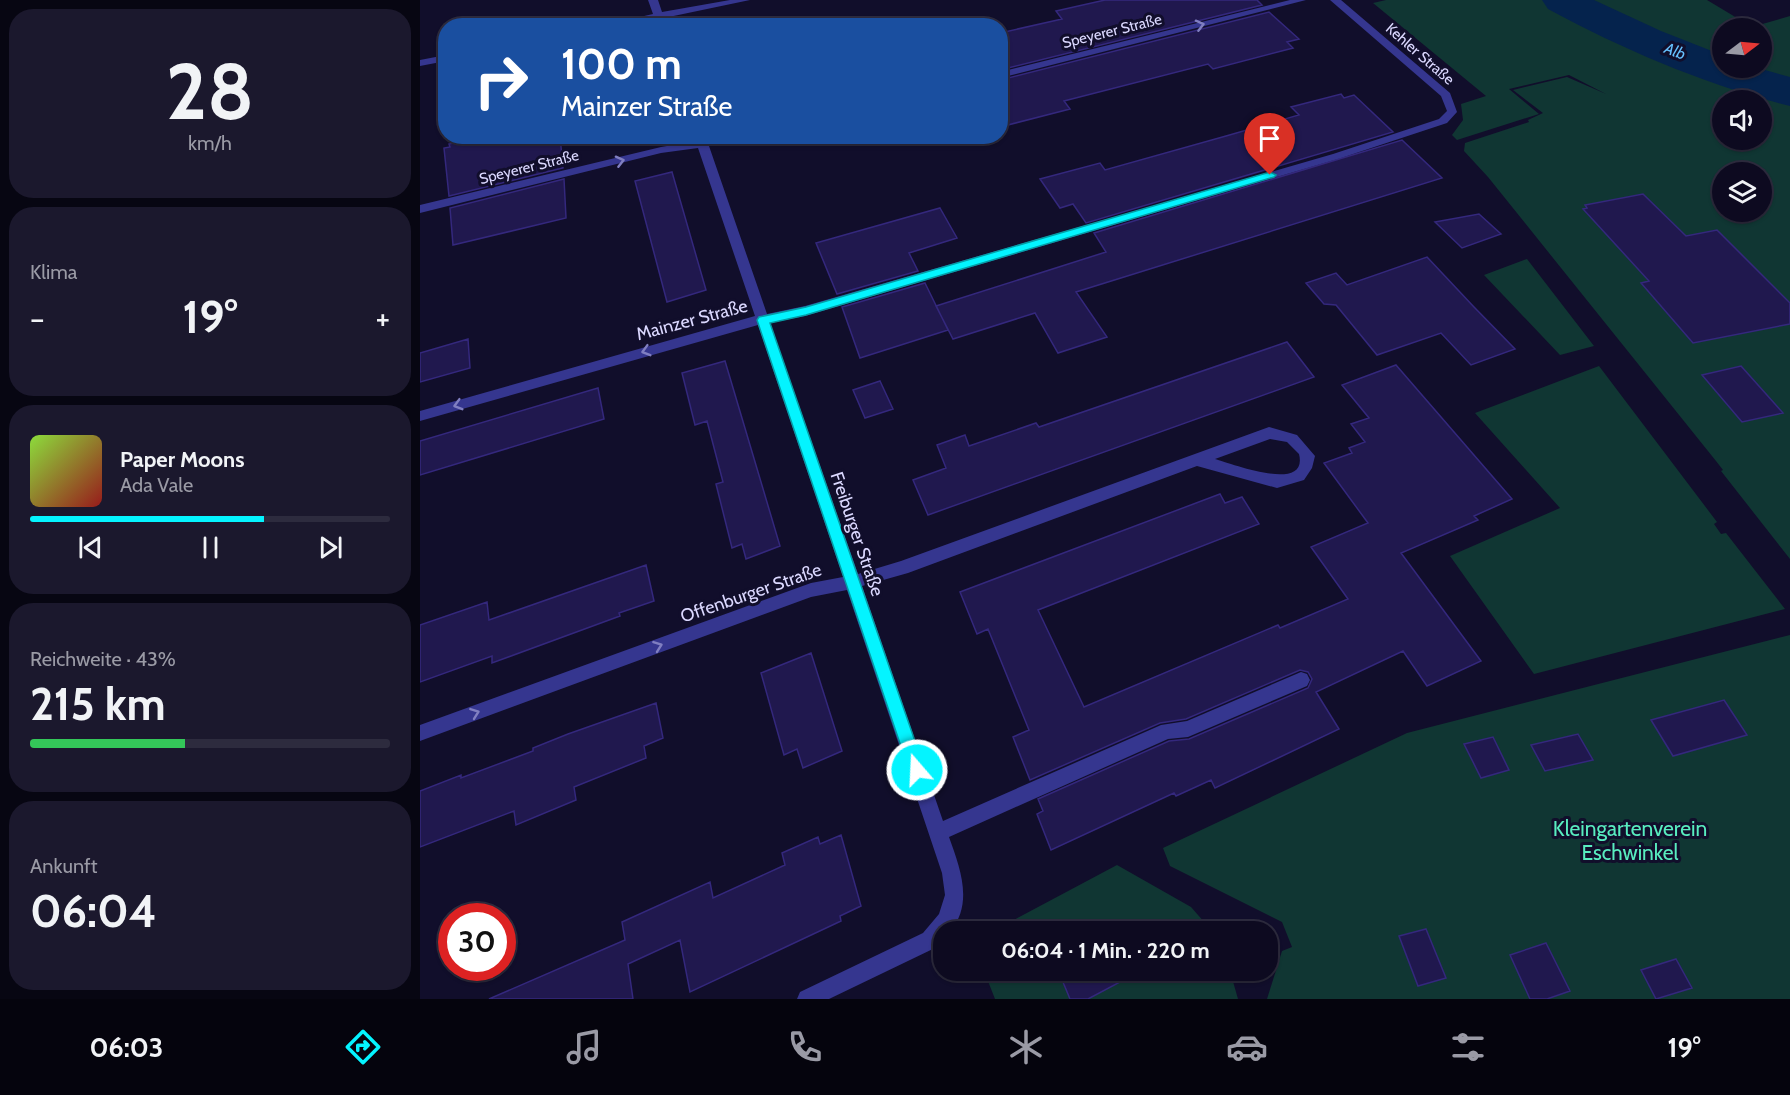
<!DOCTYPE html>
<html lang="de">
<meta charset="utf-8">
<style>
:root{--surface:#0d0a20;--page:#1b182d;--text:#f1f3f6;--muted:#9a9aa5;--line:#2d2b3e;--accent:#04f4ff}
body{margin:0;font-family:Cabin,sans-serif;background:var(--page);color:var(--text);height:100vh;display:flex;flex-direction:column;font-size:22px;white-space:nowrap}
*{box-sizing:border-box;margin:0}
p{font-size:20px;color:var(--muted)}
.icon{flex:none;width:33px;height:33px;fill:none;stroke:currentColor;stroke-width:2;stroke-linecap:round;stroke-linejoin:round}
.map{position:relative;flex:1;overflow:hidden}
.side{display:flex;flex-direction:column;gap:9px;padding:9px;background:#070612;width:420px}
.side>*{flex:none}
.guide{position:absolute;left:18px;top:18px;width:570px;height:126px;border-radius:24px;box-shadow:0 2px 4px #0004,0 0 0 2px var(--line);background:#1a4fa0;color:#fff;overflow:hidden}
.needle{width:39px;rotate:74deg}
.tools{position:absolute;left:1292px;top:18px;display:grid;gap:12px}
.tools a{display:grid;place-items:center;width:60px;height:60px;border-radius:50%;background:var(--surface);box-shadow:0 2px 4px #0004,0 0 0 2px var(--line);font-size:30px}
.speed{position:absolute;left:18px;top:903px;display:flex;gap:12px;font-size:30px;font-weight:700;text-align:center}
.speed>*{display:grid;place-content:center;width:78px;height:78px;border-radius:50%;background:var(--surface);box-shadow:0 2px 4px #0004,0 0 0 2px var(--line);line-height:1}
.speed .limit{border:9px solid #d22;background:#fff;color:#111}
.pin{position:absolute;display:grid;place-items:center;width:51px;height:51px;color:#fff;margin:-62px -26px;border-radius:50% 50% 50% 0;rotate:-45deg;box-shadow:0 0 6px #0007}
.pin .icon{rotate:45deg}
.me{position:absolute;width:66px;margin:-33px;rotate:341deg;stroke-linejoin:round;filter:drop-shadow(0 0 4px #0008)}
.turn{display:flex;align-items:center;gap:21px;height:126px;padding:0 24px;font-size:27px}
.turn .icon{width:78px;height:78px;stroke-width:2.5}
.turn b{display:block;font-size:42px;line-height:51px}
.big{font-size:45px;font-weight:700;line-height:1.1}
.side .tile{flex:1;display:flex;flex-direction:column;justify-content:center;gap:9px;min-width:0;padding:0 21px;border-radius:24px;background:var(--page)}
.side .dial{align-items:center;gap:0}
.dial b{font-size:78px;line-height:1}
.song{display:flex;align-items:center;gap:18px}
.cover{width:72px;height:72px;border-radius:9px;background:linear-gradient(135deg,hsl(90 70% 55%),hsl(0 70% 35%))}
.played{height:6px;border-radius:3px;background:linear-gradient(90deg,var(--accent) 65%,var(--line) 65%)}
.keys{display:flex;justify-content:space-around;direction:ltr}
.heat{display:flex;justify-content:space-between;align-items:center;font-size:33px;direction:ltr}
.charge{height:9px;border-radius:4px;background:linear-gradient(90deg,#34c759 43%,var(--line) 0)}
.trip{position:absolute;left:513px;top:921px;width:345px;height:60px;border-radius:24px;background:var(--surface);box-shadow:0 2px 4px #0004,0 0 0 2px var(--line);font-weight:700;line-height:60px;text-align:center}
.menu{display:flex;height:96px;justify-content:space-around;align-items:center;background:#05040d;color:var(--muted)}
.menu .icon{width:42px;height:42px}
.menu .selected{color:var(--accent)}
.menu b{font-size:27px;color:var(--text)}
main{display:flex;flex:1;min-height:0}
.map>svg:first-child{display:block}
</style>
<main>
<section class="side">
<div class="tile dial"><b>28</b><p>km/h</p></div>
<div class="tile"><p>Klima</p>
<div class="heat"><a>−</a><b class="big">19°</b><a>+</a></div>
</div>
<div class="tile">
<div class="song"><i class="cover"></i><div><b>Paper Moons</b><p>Ada Vale</p></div></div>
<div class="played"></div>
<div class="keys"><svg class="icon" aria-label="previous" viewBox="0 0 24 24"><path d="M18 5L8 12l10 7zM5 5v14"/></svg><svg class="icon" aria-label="pause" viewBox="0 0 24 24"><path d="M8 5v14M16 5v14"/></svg><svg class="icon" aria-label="next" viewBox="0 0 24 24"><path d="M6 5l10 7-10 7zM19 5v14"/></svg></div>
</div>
<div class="tile"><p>Reichweite · 43%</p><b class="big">215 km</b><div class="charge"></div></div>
<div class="tile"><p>Ankunft</p><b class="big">06:04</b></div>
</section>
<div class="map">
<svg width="1370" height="999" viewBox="0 0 1370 999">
<rect width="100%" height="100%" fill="#110e2b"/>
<!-- green -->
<path fill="#103633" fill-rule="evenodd" d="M966,0H1287L1332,27L1370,16V559L1301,471L1303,470L1296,461L1068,177L1044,151L1045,143L1109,122L1108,120L1123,113L1093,90L1147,77L1186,94L1149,75L1089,89L1119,114L1037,140L1032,135L1043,120L1041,104L1066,96L953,3ZM1302,28H1341V68H1302ZM1302,100H1341V140H1302ZM1302,172H1341V212H1302Z
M1107,259L1174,346L1140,355L1064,275Z
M1179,366L1297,522L1294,524L1301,534L1306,533L1365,609L1114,674L1030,556L1140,508L1055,413Z
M1370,635V999H847L862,951L872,947L862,922L750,866L743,848L987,733Z
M697,865L771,907L792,931H573Z
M564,971H810L818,999H575Z"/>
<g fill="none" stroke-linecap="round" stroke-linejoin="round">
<!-- river -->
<path fill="#05234d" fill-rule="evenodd" d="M1122,0H1174L1241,31L1302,55V68H1338L1370,77V106C1286,85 1204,50 1128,9Z"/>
</g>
<!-- building -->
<path fill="#20184e" stroke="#34287d" stroke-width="1.5" d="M685,0H837L842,5L580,70V33L642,19L636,11Z
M849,12L879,39L867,42L873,48L793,69L788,64L644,101L650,109L580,127V80Z
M921,94L924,98L934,95L973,132L666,223L653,204L640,208L620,179L680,163L685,170L806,136L879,115L871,107Z
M62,136H140L143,168L29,196L24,148L30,147L29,144Z
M982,140L1022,178L656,292L687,337L638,353L615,313L533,339L516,306L686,252L674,233Z
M252,172L286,290L247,302L215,181Z
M144,179L146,218L33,245L30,208Z
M1223,194L1266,236L1297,230L1370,303V324L1273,343L1221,283L1229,281L1163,209L1167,208L1165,205Z
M520,208L537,238L489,253L498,271L417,294L396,243Z
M1059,214L1081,234L1042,248L1015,222Z
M1007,257L1054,307L1095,349L1051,365L1021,333L957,355L916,305L904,304L886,283L916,273L927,285Z
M505,283L528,330L440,358L422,307Z
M48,339L50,368L0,382V353Z
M867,342L894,377L508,515L493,480L526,468L517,445L545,435L549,446L616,423L619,427Z
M305,361L360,546L326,559L322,544L312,548L296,484L303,482L287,421L275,425L262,373Z
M976,365L1092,499L1054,516L1058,520L981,553L1061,661L1007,686L983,651L896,692L919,729L795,788L791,780L756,796L754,793L631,850L617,814L623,811L618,799L749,741L769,739L888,688L892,679L888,672L880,670L766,719L740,723L610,780L593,737L609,730L568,629L557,634L540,592L800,494L805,503L822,497L839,524L618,610L664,707L858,625L860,628L928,599L891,547L948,523L904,463L932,453L929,448L945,442L931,424L949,418L922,385Z
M1321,366L1363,413L1322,422L1282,375Z
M460,381L473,409L445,418L433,390Z
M178,388L184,419L0,475V441Z
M226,565L234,601L199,613L200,616L72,663V656L0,682V625L67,602L69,620Z
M391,653L422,751L383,768L377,749L364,755L341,673Z
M1304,700L1327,735L1253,756L1231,720Z
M236,703L243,738L224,746L226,758L154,787L156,800L96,825L94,811L0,847V791L41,775V778L113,751V748L148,734Z
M1158,734L1173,760L1125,771L1111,745Z
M1073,737L1089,770L1061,778L1044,744Z
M421,835L441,906L420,916L421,921L270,992L260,940L208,964L213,999H69L205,940L202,922L290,882L293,898L365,865L362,853L398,837L400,844Z
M1006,929L1026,978L998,986L979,936Z
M1126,943L1150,991L1127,999H1110L1090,955Z
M1256,959L1272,988L1236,999L1221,970Z
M638,970H697L702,981L668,999H650Z"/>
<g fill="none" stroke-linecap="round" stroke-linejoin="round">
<!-- minor -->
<path fill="#35368f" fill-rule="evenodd" d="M228,0H238L242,12L310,0H330L244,18L247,26H237L235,19L202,26H180L233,14Z
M870,0H886L580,78V72Z
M910,0H921L1030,93L1037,112L1027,123L921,158L385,316L350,323L438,574L481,561L849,427L877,435L895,456L892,468L884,480L857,488L777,466L488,573L442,586L523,821L741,725L767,721L881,672L887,674L890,680L887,686L768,737L748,739L529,837C540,868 554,903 530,932H524V939L517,947L409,999H377L380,992L503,933L519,914L525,895L522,873L427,590L391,597L0,741V725L391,583L423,577L338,325L0,421V411L335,316L278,148L241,153L0,213V205L241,147L276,141L275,136H286L287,140L337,136L289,146L347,314L385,306L913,154L1019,119L1027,111L1021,96ZM850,439L867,442L879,454C889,494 810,463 795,459Z
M26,55V61L0,66V60Z"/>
</g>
<!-- one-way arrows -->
<defs><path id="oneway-chevron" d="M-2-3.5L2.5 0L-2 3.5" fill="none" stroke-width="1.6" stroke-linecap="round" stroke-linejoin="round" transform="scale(1.5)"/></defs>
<g stroke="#807fc1">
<use href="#oneway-chevron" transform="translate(780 25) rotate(-14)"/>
<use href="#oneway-chevron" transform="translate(200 161) rotate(-14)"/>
<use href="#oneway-chevron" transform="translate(226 351) rotate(164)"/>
<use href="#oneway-chevron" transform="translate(38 405) rotate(164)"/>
<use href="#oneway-chevron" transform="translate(238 646) rotate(-20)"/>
<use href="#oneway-chevron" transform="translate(55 713) rotate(-20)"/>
</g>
<!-- route -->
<path fill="#04f4ff" stroke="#039fa6" stroke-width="1.5" d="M850,172L856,175L854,177L386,315L350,323L505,770L503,776L497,778L491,776L337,320L339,317L386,307Z"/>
<g text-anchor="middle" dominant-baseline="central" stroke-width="6" stroke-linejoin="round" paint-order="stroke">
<!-- far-street labels -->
<g font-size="15" fill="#dbd8ff" stroke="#110e2b">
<text transform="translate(692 31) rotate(-14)">Speyerer Straße</text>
<text transform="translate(1000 54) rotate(41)">Kehler Straße</text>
<text transform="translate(109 167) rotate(-14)">Speyerer Straße</text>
</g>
<!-- far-water labels -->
<g font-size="16" font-style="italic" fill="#66c1ff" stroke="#110e2b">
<text transform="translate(1255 51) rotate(20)">Alb</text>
</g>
<!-- street labels -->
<g font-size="18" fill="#dbd8ff" stroke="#110e2b">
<text transform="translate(272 320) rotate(-15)">Mainzer Straße</text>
<text transform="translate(437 534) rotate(71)">Freiburger Straße</text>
<text transform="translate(331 593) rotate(-19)">Offenburger Straße</text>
</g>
<!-- near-park labels -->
<g font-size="21" fill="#58ecbf" stroke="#110e2b">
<text x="1210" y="828">Kleingartenverein<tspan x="1210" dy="24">Eschwinkel</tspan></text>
</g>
</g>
</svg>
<div class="tools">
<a><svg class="needle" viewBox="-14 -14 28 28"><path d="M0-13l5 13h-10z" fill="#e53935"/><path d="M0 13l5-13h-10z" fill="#9a9aa5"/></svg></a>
<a><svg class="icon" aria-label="sound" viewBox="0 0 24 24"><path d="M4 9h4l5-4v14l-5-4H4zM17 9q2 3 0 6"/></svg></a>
<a><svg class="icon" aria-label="layers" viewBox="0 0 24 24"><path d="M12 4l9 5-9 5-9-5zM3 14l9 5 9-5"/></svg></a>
</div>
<div class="speed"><div class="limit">30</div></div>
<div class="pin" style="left:850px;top:175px;background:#d93025"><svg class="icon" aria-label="arrive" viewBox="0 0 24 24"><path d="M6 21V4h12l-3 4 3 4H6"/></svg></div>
<svg class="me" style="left:497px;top:770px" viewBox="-20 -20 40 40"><circle r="17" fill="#04f4ff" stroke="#fff" stroke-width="3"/><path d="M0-11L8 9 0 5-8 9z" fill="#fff"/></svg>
<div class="trip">06:04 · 1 Min. · 220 m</div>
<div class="guide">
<div class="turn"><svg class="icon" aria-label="right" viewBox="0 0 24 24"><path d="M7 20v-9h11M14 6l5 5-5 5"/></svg><div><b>100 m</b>Mainzer Straße</div></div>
</div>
</div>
</main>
<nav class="menu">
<b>06:03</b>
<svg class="icon selected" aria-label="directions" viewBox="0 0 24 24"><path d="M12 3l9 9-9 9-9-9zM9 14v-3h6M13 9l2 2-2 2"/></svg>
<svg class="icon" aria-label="music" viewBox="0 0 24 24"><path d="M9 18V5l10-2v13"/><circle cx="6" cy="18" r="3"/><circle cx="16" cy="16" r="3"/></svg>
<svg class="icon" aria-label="phone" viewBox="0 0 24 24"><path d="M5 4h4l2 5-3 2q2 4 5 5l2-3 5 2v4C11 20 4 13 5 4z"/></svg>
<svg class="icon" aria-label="climate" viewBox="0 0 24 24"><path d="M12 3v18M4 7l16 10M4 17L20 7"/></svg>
<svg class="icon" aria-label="car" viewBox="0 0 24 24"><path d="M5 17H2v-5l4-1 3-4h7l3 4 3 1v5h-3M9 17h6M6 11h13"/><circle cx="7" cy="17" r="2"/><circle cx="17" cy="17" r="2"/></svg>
<svg class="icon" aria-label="filters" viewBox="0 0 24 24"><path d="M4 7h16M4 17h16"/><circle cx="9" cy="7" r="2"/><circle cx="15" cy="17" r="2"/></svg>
<b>19°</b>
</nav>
